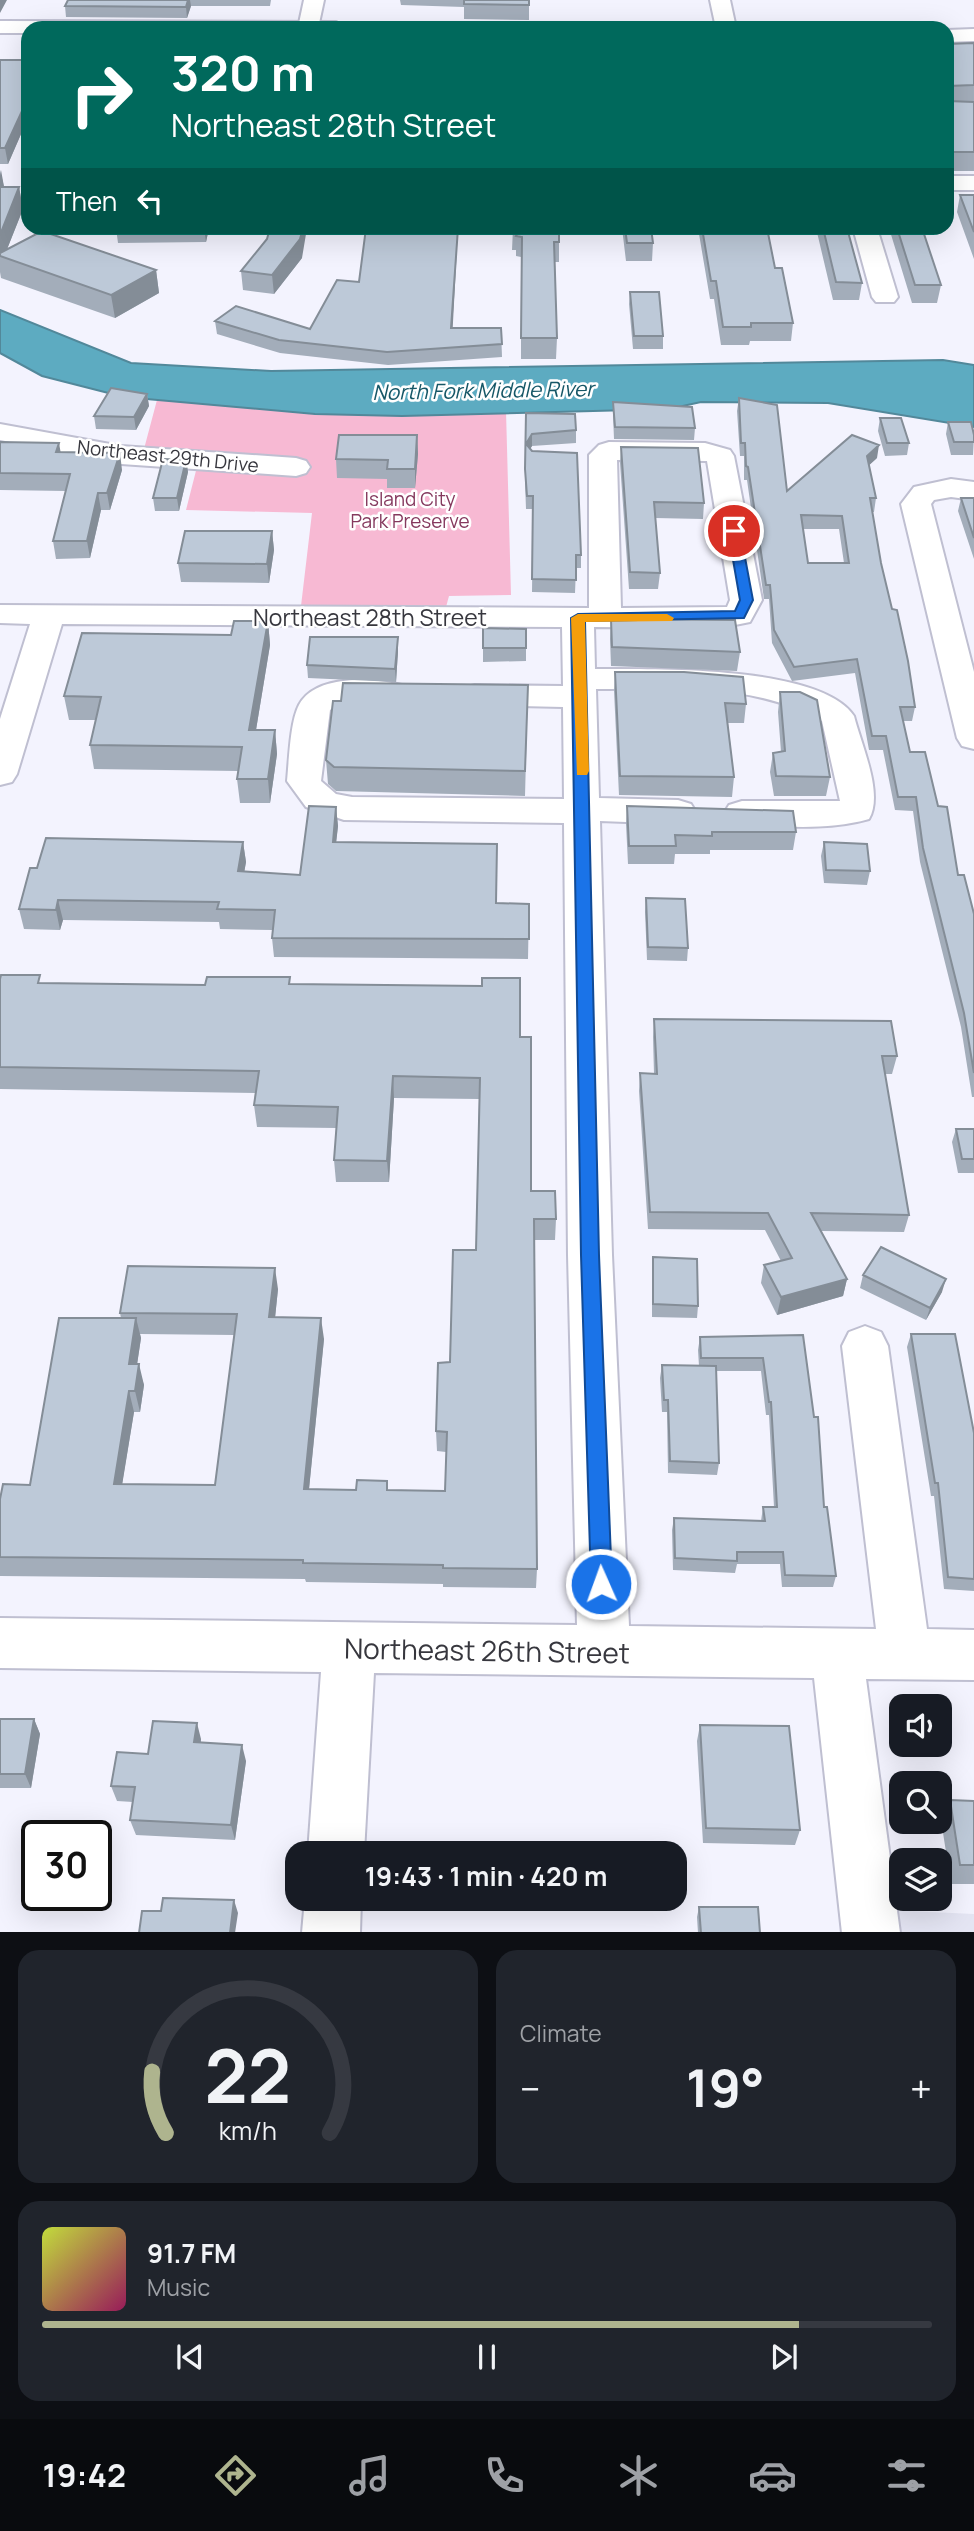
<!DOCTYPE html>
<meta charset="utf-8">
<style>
:root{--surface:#171b24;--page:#20242c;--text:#f1f3f6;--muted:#9ea1a6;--line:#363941;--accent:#aeb48e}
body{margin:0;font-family:Manrope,sans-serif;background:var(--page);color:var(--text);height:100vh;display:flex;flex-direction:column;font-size:26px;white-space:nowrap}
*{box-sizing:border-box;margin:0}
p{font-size:23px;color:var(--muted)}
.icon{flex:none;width:38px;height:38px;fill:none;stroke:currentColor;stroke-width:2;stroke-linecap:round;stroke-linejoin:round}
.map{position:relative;height:1932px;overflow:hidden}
.side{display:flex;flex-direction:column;gap:18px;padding:18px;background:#0d0f14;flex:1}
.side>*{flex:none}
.hud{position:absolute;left:21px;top:21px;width:933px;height:214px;border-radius:21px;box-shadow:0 7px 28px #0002;background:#00695c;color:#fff;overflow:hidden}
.fabs{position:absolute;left:889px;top:1694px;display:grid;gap:14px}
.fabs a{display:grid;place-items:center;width:63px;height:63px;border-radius:14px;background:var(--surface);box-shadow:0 7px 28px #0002;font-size:35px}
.speed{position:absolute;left:21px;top:1820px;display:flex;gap:14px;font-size:35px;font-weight:700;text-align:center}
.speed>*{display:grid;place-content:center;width:91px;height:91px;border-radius:50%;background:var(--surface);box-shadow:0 7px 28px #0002;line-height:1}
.speed .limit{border:4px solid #111;border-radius:10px;background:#fff;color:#111}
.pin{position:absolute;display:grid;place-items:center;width:60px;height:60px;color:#fff;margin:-30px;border:4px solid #fff;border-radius:50%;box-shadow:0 2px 7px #0007}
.me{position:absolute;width:77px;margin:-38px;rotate:358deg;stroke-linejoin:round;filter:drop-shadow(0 0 5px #0008)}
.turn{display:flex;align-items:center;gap:24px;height:147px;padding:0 35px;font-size:32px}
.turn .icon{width:91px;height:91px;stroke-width:2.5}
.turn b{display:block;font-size:49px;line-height:60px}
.then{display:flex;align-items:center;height:66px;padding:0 35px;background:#0003;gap:14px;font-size:26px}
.big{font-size:52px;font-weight:700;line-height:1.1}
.side .widget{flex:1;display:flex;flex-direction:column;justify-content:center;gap:10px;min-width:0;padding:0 24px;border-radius:21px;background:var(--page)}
.side .dial{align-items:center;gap:0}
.dial svg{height:182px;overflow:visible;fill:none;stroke:var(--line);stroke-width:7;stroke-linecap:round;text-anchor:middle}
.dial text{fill:var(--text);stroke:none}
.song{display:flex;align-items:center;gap:21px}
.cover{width:84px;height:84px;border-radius:10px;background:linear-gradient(135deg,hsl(70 70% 55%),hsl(330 70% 35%))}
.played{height:7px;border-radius:4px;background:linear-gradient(90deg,var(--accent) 85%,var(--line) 85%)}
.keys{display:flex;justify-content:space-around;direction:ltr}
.heat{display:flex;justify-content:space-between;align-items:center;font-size:38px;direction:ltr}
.side .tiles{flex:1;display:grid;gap:18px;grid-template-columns:1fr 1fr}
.widget:last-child{grid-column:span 2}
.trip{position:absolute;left:285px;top:1841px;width:402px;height:70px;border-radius:21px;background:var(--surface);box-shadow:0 7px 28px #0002;font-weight:700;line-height:70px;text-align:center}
.tab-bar{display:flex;height:112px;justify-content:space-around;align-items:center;background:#090b0e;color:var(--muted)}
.tab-bar .icon{width:49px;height:49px}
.tab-bar .active{color:var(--accent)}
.tab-bar b{font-size:32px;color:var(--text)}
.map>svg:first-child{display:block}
</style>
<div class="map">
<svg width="974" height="1933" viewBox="0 0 974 1933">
<rect width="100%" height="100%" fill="#f3f3fe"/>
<!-- built -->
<path fill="#e4e5f3" d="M886,1910L974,1914V1932H889Z"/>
<!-- green -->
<path fill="#f7b9d3" d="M157,400L315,414L402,416L506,411L511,595L449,596L446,607L301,606L312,513L186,510L200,455L144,449Z"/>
<!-- water -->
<path fill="#5dabc1" stroke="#52889a" stroke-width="2" d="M0,310L131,363L271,371L943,360L974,365V427L828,403L701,402L669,409L402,416L315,414L124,397L42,376L0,353Z"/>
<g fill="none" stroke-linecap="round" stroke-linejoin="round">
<!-- minor casing -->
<g stroke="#bfbfd1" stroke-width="4">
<path id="minor" d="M304,0H324L318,28H298Z
M710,0H730L736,28H716Z
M947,176H974V190H947Z
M853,228H877L898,297L894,302H876L872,297Z
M0,424L121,446L296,458L306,461L310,467L306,473L296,476L121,464L0,440Z
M609,442L705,443L730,450L734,456L762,600L750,622L720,628L594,627L595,669C653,669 820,665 854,716C861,744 884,794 869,819C827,831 784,826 742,825L729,821L724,813L729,805L742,801H840L822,721C755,682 670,689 596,689L599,798L678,800L691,804L696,812L691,820L678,824L600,821L612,1255L629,1626L876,1629L842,1346L849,1332L865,1326L881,1332L888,1346L927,1629L974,1630V1680L866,1679L900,1933H842L814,1678L374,1673L364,1853H308L321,1672L0,1668V1618L577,1625L568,1255L564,823L344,820L306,807L287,781C289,761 290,722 299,705C316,673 376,678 406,686L411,693L406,700C382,706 351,693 330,710L321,781L336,794L352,797L564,799L563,707L475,705L463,702L458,695L463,688L475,685L563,686L562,627L62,624L17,774L12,782L0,785V719L30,624L0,623V605L589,608V455L599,445ZM617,460L707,461L730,600L727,607L621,608Z
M951,479L974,482V500L951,497L934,500L931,504L974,672V749L962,746L957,738L901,504L914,487Z
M305,1899H361L360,1933H302Z"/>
</g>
<!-- major casing -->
<g stroke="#bfbfd1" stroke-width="4">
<path id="major" d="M0,21L336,22L346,28H28V33H0Z
M974,29V41L947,42V30Z"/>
</g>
<!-- minor -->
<use href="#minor" fill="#fff" fill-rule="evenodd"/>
<!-- major -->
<use href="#major" fill="#fff" fill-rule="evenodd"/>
</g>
<!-- wall -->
<path fill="#a3adba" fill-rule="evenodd" d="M68,0H271L270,6H191L187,18L66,17L65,6Z
M400,0H529V20L464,19V7L401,5Z
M974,43V171H947V44Z
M0,60H28V118L8,164H0Z
M0,170L4,187H19L23,209L7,249L156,270L159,293L115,318L1,278L0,272Z
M960,195H974V259L957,212Z
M116,228H209L206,242L118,243Z
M513,228H559V262H555L557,338L556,359H521V257L516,256V250H512Z
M622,228H651L653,243L652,261H626Z
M698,228H767L775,268L793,323L791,341H750L749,345H721L714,299H710Z
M816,228H847L862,283L859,300H833Z
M889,228H922L941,285L937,303H912Z
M302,258L274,294L243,290L241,271Z
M630,292L663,336V349H633L629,304Z
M215,321L310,329L501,328L502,357L388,365L280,353L217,334Z
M147,394L149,406L136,430L96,429L94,416Z
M739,398L787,491L877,458L869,465L876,498L874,512H872L881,563L915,707L912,721H903L910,752L938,806L958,875L974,914V1097H972L961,1027L920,862L913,811L895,810L883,750H869L855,673L792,681L772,643L769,599H764L747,480H744V456H740L737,411ZM803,529H839L844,563H808Z
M613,402L695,428L694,440L614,439L613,415Z
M526,413L576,430V443L532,446L530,449L581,555V568H576L575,593L532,592L533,509H526L525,482Z
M880,418L909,443L907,455L885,456L878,431Z
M948,422L974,435L973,455H951L946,434Z
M417,435L418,454L415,488H387V479L337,478L336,459Z
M0,442L61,452L122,470L110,510H101L90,558L56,559L53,541L66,491L0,490Z
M621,447L704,503L703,519L655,518L660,573L658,589H629L620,463Z
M186,460L188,472L179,511H155L153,498Z
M961,498H974V559L958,511Z
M272,531L274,550L269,583L181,582L178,563Z
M611,619L740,652L737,671L611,666L610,639Z
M268,621L270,645L256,730H275L277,754L270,803H240L237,779L238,771L94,769L90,745L96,720H69L64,696Z
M483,628L526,629V661L483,662Z
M398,651L396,682L308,678L307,665Z
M615,672L746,704L744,723H728L734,777L732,797L619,795L614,691Z
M528,685L525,796L336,791L328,784L326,760Z
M780,692L830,777L826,796H774L770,772L773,753L781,752L778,712Z
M627,806L796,832L793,850H710V854H675L674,864H628L626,824Z
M336,807L338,826L336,842L496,903L529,904L528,959L274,957L272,938L273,930L220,929L219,922L63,920L60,930L24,929L19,909L37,868L243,842L246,862L244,872L300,875Z
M824,842L870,871L867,885L824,883L821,856Z
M646,898L688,948L687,961L647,960L645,912Z
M0,979L42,983L205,985L291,984L520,1037L531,1191L556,1219L555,1240H534L537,1569L536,1588L443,1587V1584L306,1582L305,1579L0,1576V1499L30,1485L121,1318L120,1313L278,1289L275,1317L324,1339L309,1489L356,1490L387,1481L388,1490L445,1491L446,1452L437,1451L436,1431L450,1362L476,1250L479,1099L394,1098L389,1182H336L334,1160L336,1128L257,1127L254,1105L255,1093L0,1089ZM140,1334L234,1335L215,1485L122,1484L134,1412H140L144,1385L137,1364L141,1338Z
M654,1019L897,1056L892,1074H885L909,1215L904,1232L821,1231L847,1279L843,1296L777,1315L761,1283L764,1265L781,1261L765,1230L648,1229L639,1091L640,1073L654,1074L653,1037Z
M956,1129H974V1173H958L952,1142Z
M653,1257L698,1306L697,1318L652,1317V1270Z
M863,1275L942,1292L926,1320L860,1288Z
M911,1334L974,1433V1591L944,1589L934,1496H931L907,1347Z
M803,1335L824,1507L836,1576L833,1587H782L780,1564H737L735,1573L673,1570L672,1530L674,1518L761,1521L763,1507H774L769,1415H766L761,1371H716L719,1463L717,1475L668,1473L667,1412H662L660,1378L662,1365L699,1366L698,1350L700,1337Z
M0,1719H34L40,1734L31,1788H0Z
M700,1725L800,1830L795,1845L703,1843L697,1741Z
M201,1739V1743L246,1761L235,1840L136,1835L130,1820L133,1802L117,1801L111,1786L148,1754Z
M950,1800L974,1801V1884H951L941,1820Z
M699,1907L760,1933H698L697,1917Z"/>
<!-- shaded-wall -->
<path fill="#848d97" d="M0,0H7L0,13Z
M188,0H190L191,6L187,18L186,7Z
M28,98V118L8,164L5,148Z
M1,170L5,192L0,198V176Z
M19,187L23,209L4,257L0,256V235Z
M204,228H209L206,242Z
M303,228H307L302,258L274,294L272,275Z
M458,228L452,341L451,328Z
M156,270L159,293L115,318L111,295Z
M147,394L149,406L136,430L134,417Z
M532,434V446L526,456V444Z
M417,435L418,454L415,488V469Z
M59,443L62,460L56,452Z
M879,445L877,458L865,469L867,456Z
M120,453L122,470L110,510L107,493Z
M186,460L188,472L179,511L177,498Z
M98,493L101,510L90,558L87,541Z
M272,531L274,550L269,583L267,564Z
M268,621L270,645L252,754L249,730Z
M398,637V651L396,682L395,669Z
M275,730L277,754L270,803L268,779Z
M336,807L338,826L334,862L333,842Z
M243,842L246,862L241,891L238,871Z
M58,900L63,920L60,930L56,910Z
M393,1076L394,1098L389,1182L387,1161Z
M275,1268L278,1289L273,1338L269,1317Z
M847,1279L843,1296L777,1315L781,1297Z
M946,1279L942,1292L926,1320L930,1308Z
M136,1318L141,1338L134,1385L129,1364Z
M321,1318L324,1339L307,1509L304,1489Z
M139,1364L144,1385L140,1412L135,1391Z
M129,1391L134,1412L119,1504L114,1484Z
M34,1719L40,1734L31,1788L25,1774Z
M197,1723L201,1739L198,1758L194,1742Z
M242,1745L246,1761L235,1840L231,1825Z
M234,1900L238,1913L235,1933H230Z"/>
<!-- building -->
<path fill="#bdc9d8" stroke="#848d97" stroke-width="2" fill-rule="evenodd" d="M68,0H188L186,7L65,6Z
M464,0H529V5L464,4Z
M974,43V85L948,86V101L974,102V152H947V44Z
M0,60H28V98L5,148H0Z
M0,187H19L0,235Z
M960,195H974V232Z
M270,228H303L300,239L272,275L241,271L267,239Z
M366,228H458L451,328H501L502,344L387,352L279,340L215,321L236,306L310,329L337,280L359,282Z
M513,228H559V242H554L557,338H521L522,237L516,236L519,231L512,230Z
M625,228H651L653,243H627Z
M702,228H767L775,268H782L793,323H751V327H723L716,281H711Z
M823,228H847L862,283L836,282Z
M897,228H922L941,285H915Z
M42,231L156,270L111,295L0,256V253Z
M630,292H659L663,336H634Z
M111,388L147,394L134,417L94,416Z
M739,398L777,405L787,491L852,435L879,445L867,456L876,498H870L881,563L892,609L897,610L908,661L915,707H900L910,752H925L938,806L947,807L958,875H964L974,914V1073L964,1013L923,848L916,797H898L886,736H872L857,659L794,667L774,630L770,585H766L748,467L746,466L745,443H741ZM801,515L842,516L849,563H808Z
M613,402L692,407L695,428L615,427Z
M526,413L575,414L576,430L532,434L526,444L532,451L577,453L581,555H576V580L532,579L533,496H527L525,469Z
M880,418H901L909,443H887Z
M948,422H971L974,435V442H954Z
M339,435H417L415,469H387L388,460L336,459Z
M0,442L59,443L56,452L120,453L107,493H98L87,541H53L70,474L0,473Z
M621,447L698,448L704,503L654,502L660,573L630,572Z
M163,459L186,460L177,498H153Z
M961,498H974V538Z
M185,531H272L267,564L178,563Z
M611,619L735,620L740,652L612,647Z
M234,621H268L249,730H275L268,779H237L242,747L90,745L101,697L64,696L82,633L231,635Z
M483,628L526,629V648H483Z
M310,637H398L395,669L307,665Z
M615,672H684L743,677L746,704L725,703L734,777L620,776Z
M343,683L528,685L525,771L334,767L326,760L333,701H341Z
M780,692H800L817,700L830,777L776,776L773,753L785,751Z
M309,806L336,807L333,842L497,844L496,903L529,904V939L272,938L275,910L217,909L219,902L58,900L56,910L19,909L30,868H37L46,838L243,842L238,871L300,875Z
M627,806L793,811L796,832H712V836L675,835L676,846H629Z
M824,842L867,844L870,871L826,870Z
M646,898L685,899L688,948L648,947Z
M1,975H40L38,983L205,985L207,977H290L289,984L482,986V978H520V1037H531V1191H555L556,1219H534L537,1569L443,1568V1565L303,1563V1560L0,1557V1499L3,1484L30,1485L59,1318H136L129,1364H139L135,1391H129L114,1484L215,1485L237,1314L120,1313L128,1266L275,1268L269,1317L321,1318L304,1489L356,1490L357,1480L387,1481V1490L445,1491L447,1432L436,1431L438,1363L450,1362L453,1250H476L480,1078L393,1076L387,1161L334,1160L338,1107L254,1105L259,1071L0,1067V979Z
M654,1019L891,1021L897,1056H882L909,1215L811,1213L847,1279L781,1297L764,1265L792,1258L768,1213L650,1212L640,1073L657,1074Z
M956,1129H974V1159H962Z
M881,1247L946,1279L930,1308L863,1275Z
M653,1257L697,1259L698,1306L653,1304Z
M911,1334H955L974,1433V1579L948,1577L938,1483H935Z
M803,1335L814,1417H818L824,1507H827L836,1576L785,1575L783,1552H737V1561L675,1558L674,1518L765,1521L763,1507H777L771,1402H769L763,1358H701L700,1337Z
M662,1365L716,1366L719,1463L670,1461L668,1400H664Z
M0,1719H34L25,1774H0Z
M153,1721L197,1723L194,1742L242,1745L231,1825L130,1820L135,1787L111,1786L117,1752L148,1754Z
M700,1725L789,1726L800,1830L706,1828Z
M950,1800L974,1801V1865H960Z
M163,1898L234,1900L230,1933H139L142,1911H161Z
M699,1907H758L760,1933H701Z"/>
<!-- route -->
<path fill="#1a73e8" stroke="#114b97" stroke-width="2" d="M734,528L740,531L753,600L744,618L585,621L599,1255L612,1584L609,1591L601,1594L594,1591L591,1584L581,1255L571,618L578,614L735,611L740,600L728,531Z"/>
<!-- slow -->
<path fill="#f59e0b" d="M667,614L674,618L672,621L585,622L589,771L587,775H577L571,618L578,614Z"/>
<g text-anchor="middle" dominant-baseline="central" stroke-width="5" stroke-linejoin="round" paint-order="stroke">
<!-- far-street labels -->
<g font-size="19" fill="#37373e" stroke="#fff">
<text transform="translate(168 456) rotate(6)">Northeast 29th Drive</text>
</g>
<!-- far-park labels -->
<g font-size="19" fill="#85395e" stroke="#fff">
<text x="410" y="499">Island City<tspan x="410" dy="22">Park Preserve</tspan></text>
</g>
<!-- far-water labels -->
<g font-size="21" font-style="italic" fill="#165767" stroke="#fff">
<text transform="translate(483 390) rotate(-1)">North Fork Middle River</text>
</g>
<!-- street labels -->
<g font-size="23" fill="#37373e" stroke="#fff">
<text x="370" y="617">Northeast 28th Street</text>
</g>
<!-- near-street labels -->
<g font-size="28" fill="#37373e" stroke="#fff">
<text transform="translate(487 1650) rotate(1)">Northeast 26th Street</text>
</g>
</g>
</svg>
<div class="fabs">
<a><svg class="icon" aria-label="sound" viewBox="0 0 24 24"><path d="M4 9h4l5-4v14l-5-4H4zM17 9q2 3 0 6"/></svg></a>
<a><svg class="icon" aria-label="search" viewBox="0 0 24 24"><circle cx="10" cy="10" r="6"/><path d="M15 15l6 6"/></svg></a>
<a><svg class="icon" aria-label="layers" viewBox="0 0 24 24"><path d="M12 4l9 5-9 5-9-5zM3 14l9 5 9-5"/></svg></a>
</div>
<div class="speed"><div class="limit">30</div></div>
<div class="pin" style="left:734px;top:531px;background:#d93025"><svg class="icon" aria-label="arrive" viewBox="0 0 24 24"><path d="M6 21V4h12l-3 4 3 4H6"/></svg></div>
<svg class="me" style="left:601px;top:1584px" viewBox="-20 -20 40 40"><circle r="17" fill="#1a73e8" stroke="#fff" stroke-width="3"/><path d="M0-11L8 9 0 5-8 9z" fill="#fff"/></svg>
<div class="trip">19:43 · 1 min · 420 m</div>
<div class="hud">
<div class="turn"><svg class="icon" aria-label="right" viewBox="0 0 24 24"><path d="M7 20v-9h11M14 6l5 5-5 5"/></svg><div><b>320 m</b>Northeast 28th Street</div></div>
<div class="then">Then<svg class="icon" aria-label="left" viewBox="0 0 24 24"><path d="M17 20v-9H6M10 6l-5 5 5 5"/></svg></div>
</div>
</div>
<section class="side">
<div class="tiles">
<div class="widget dial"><svg viewBox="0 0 100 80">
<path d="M14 69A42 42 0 1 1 86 69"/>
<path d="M14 69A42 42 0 0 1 8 42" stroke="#aeb48e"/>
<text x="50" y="56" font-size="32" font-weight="700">22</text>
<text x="50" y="72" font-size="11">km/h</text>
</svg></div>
<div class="widget"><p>Climate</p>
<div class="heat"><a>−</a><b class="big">19°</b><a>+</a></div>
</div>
<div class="widget">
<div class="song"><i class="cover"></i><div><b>91.7 FM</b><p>Music</p></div></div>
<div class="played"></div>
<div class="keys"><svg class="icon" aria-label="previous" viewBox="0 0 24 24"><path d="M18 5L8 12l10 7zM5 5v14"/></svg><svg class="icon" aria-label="pause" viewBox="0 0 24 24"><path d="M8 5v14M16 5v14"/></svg><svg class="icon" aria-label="next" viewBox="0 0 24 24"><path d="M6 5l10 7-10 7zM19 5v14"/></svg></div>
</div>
</div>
</section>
<nav class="tab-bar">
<b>19:42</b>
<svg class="icon active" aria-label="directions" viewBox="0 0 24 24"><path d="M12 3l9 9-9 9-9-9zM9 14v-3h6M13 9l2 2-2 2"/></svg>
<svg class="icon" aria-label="music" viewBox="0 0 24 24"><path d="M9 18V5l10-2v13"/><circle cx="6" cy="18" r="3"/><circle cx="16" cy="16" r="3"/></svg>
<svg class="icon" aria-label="phone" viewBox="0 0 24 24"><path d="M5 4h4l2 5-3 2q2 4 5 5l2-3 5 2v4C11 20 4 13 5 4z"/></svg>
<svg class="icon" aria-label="climate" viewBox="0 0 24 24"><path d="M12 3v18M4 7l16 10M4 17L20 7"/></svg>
<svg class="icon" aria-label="car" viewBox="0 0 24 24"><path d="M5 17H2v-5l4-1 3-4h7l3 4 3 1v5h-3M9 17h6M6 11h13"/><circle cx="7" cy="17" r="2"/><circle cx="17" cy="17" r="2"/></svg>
<svg class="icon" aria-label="filters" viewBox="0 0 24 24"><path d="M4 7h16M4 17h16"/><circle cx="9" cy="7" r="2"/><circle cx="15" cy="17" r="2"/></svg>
</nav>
